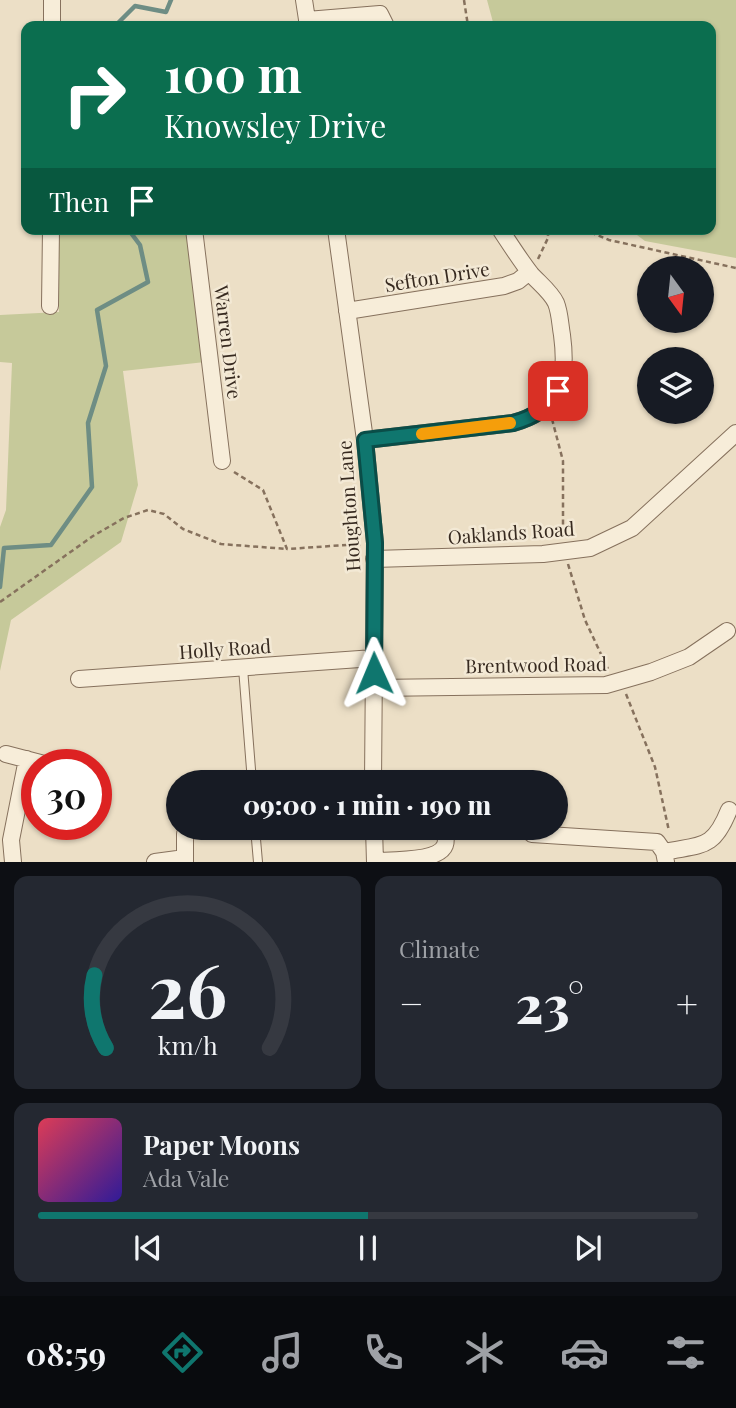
<!DOCTYPE html>
<meta charset="utf-8">
<style>
:root{--surface:#171b24;--page:#242831;--text:#f1f3f6;--muted:#9ea1a6;--line:#363941;--accent:#0f766e}
body{margin:0;font-family:"Playfair Display",serif;background:var(--page);color:var(--text);height:100vh;display:flex;flex-direction:column;font-size:26px;white-space:nowrap}
*{box-sizing:border-box;margin:0}
p{font-size:23px;color:var(--muted)}
.icon{flex:none;width:38px;height:38px;fill:none;stroke:currentColor;stroke-width:2;stroke-linecap:round;stroke-linejoin:round}
.map{position:relative;height:862px;overflow:hidden}
.side{display:flex;flex-direction:column;gap:14px;padding:14px;background:#0d0f14;flex:1}
.side>*{flex:none}
.banner{position:absolute;left:21px;top:21px;width:695px;height:214px;border-radius:14px;box-shadow:0 2px 5px #0004;background:#0b6e4f;color:#fff;overflow:hidden}
.needle{width:46px;rotate:165deg}
.buttons{position:absolute;left:637px;top:256px;display:grid;gap:14px}
.buttons a{display:grid;place-items:center;width:77px;height:77px;border-radius:50%;background:var(--surface);box-shadow:0 2px 5px #0004;font-size:35px}
.speed{position:absolute;left:21px;top:749px;display:flex;gap:14px;font-size:35px;font-weight:700;text-align:center}
.speed>*{display:grid;place-content:center;width:91px;height:91px;border-radius:50%;background:var(--surface);box-shadow:0 2px 5px #0004;line-height:1}
.speed .limit{border:10px solid #d22;background:#fff;color:#111}
.pin{position:absolute;display:grid;place-items:center;width:60px;height:60px;color:#fff;margin:-30px;border-radius:14px;box-shadow:0 4px 10px #0006}
.me{position:absolute;width:77px;margin:-38px;rotate:359deg;stroke-linejoin:round;filter:drop-shadow(0 0 5px #0008)}
.turn{display:flex;align-items:center;gap:24px;height:147px;padding:0 28px;font-size:32px}
.turn .icon{width:91px;height:91px;stroke-width:2.5}
.turn b{display:block;font-size:49px;line-height:60px}
.then{display:flex;align-items:center;height:66px;padding:0 28px;background:#0003;gap:14px;font-size:26px}
.big{font-size:52px;font-weight:800;line-height:1.1}
.side .tile{flex:1;display:flex;flex-direction:column;justify-content:center;gap:10px;min-width:0;padding:0 24px;border-radius:14px;background:var(--page)}
.side .dial{align-items:center;gap:0}
.dial svg{height:182px;overflow:visible;fill:none;stroke:var(--line);stroke-width:7;stroke-linecap:round;text-anchor:middle}
.dial text{fill:var(--text);stroke:none}
.song{display:flex;align-items:center;gap:21px}
.cover{width:84px;height:84px;border-radius:10px;background:linear-gradient(135deg,hsl(350 70% 55%),hsl(250 70% 35%))}
.played{height:7px;border-radius:4px;background:linear-gradient(90deg,var(--accent) 50%,var(--line) 50%)}
.keys{display:flex;justify-content:space-around;direction:ltr}
.heat{display:flex;justify-content:space-between;align-items:center;font-size:38px;direction:ltr}
.side .tiles{flex:1;display:grid;gap:14px;grid-template-columns:1fr 1fr}
.tile:last-child{grid-column:span 2}
.trip{position:absolute;left:166px;top:770px;width:402px;height:70px;border-radius:35px;background:var(--surface);box-shadow:0 2px 5px #0004;font-weight:800;line-height:70px;text-align:center}
.tabs{display:flex;height:112px;justify-content:space-around;align-items:center;background:#090b0e;color:var(--muted)}
.tabs .icon{width:49px;height:49px}
.tabs .active{color:var(--accent)}
.tabs b{font-size:32px;color:var(--text)}
.map>svg:first-child{display:block}
</style>
<div class="map">
<svg width="736" height="862" viewBox="0 0 736 862">
<rect width="100%" height="100%" fill="#ecdfc6"/>
<!-- green -->
<path fill="#c6c99a" d="M487,0H736V258L645,241L629,229H710V26H494Z
M58,229H188L205,362L123,371L138,485L121,542L11,620L0,671V527L6,510L12,363L0,362V315L59,312Z"/>
<g fill="none" stroke-linecap="round" stroke-linejoin="round">
<!-- stream -->
<path stroke="#6e8d84" stroke-width="4.5" d="M115,26L135,6L166,12L171,0
M0,587L4,548L51,545L92,487L88,423L106,366L97,310L148,282L140,245L128,229"/>
<!-- lane casing -->
<g stroke="#86715d" stroke-width="10">
<path id="lane" d="M243,668L252,782
M255,828L258,862"/>
</g>
<!-- street casing -->
<g stroke="#86715d" stroke-width="18">
<path id="street" d="M304,0L308,26
M307,20L380,14L386,26
M52,26V0
M194,229L222,461
M336,229L365,440L375,543L373,782
M50,306L51,229
M347,311L504,286L518,281L529,272
M365,440L513,423C561,410 568,380 562,335C560,324 560,313 556,303C551,292 539,283 531,274C520,260 510,244 500,229
M374,559L543,554L590,548L632,528L736,433
M79,679L374,658
M375,688L606,685L651,672L689,657L727,631
M6,754L48,765
M374,828L375,862
M185,834V862
M532,834L657,842L664,852L666,862
M664,852C702,844 713,850 729,810
M375,861C391,860 439,862 445,845C447,840 445,833 445,828
M13,862L11,840L27,759
M155,862L185,858"/>
</g>
<!-- path -->
<path stroke="#86715d" stroke-width="2.5" stroke-dasharray="5 3.5" stroke-linecap="butt" d="M464,0L468,26
M583,229L609,240L736,268
M538,259L548,238V229
M552,419L563,461V537
M234,472L263,490L287,549L361,544
M568,564L585,620L608,669
M0,602L93,536L124,518L148,510L164,514L183,529L221,544L287,549
M626,694L655,767L669,831"/>
<!-- lane -->
<use href="#lane" stroke="#f7edd9" stroke-width="8"/>
<!-- street -->
<use href="#street" stroke="#f7edd9" stroke-width="16"/>
</g>
<g fill="none" stroke-linecap="round" stroke-linejoin="round">
<!-- route casing -->
<g stroke="#0a4d48" stroke-width="18">
<path id="route" d="M374,673L375,543L365,440L513,423C535,417 545,409 558,391"/>
</g>
<!-- route -->
<use href="#route" stroke="#0f766e" stroke-width="12"/>
<!-- slow -->
<path stroke="#f59e0b" stroke-width="12" d="M422,434L510,423"/>
</g>
<g text-anchor="middle" dominant-baseline="central" stroke-width="5" stroke-linejoin="round" paint-order="stroke">
<!-- street labels -->
<g font-size="19" fill="#372a20" stroke="#f3e9d5">
<text transform="translate(437 276) rotate(-9)">Sefton Drive</text>
<text transform="translate(229 342) rotate(83)">Warren Drive</text>
<text transform="translate(348 506) rotate(-94)">Houghton Lane</text>
<text transform="translate(511 532) rotate(-4)">Oaklands Road</text>
<text transform="translate(225 648) rotate(-4)">Holly Road</text>
<text transform="translate(536 664) rotate(-1)">Brentwood Road</text>
</g>
</g>
</svg>
<div class="buttons">
<a><svg class="needle" viewBox="-14 -14 28 28"><path d="M0-13l5 13h-10z" fill="#e53935"/><path d="M0 13l5-13h-10z" fill="#9ea1a6"/></svg></a>
<a><svg class="icon" aria-label="layers" viewBox="0 0 24 24"><path d="M12 4l9 5-9 5-9-5zM3 14l9 5 9-5"/></svg></a>
</div>
<div class="speed"><div class="limit">30</div></div>
<div class="pin" style="left:558px;top:391px;background:#d93025"><svg class="icon" aria-label="arrive" viewBox="0 0 24 24"><path d="M6 21V4h12l-3 4 3 4H6"/></svg></div>
<svg class="me" style="left:374px;top:673px" viewBox="-20 -20 40 40"><path d="M0-17L14 15 0 8-14 15z" fill="#0f766e" stroke="#fff" stroke-width="4"/></svg>
<div class="trip">09:00 · 1 min · 190 m</div>
<div class="banner">
<div class="turn"><svg class="icon" aria-label="right" viewBox="0 0 24 24"><path d="M7 20v-9h11M14 6l5 5-5 5"/></svg><div><b>100 m</b>Knowsley Drive</div></div>
<div class="then">Then<svg class="icon" aria-label="arrive" viewBox="0 0 24 24"><path d="M6 21V4h12l-3 4 3 4H6"/></svg></div>
</div>
</div>
<section class="side">
<div class="tiles">
<div class="tile dial"><svg viewBox="0 0 100 80">
<path d="M14 69A42 42 0 1 1 86 69"/>
<path d="M14 69A42 42 0 0 1 9 37" stroke="#0f766e"/>
<text x="50" y="56" font-size="32" font-weight="700">26</text>
<text x="50" y="72" font-size="11">km/h</text>
</svg></div>
<div class="tile"><p>Climate</p>
<div class="heat"><a>−</a><b class="big">23°</b><a>+</a></div>
</div>
<div class="tile">
<div class="song"><i class="cover"></i><div><b>Paper Moons</b><p>Ada Vale</p></div></div>
<div class="played"></div>
<div class="keys"><svg class="icon" aria-label="previous" viewBox="0 0 24 24"><path d="M18 5L8 12l10 7zM5 5v14"/></svg><svg class="icon" aria-label="pause" viewBox="0 0 24 24"><path d="M8 5v14M16 5v14"/></svg><svg class="icon" aria-label="next" viewBox="0 0 24 24"><path d="M6 5l10 7-10 7zM19 5v14"/></svg></div>
</div>
</div>
</section>
<nav class="tabs">
<b>08:59</b>
<svg class="icon active" aria-label="directions" viewBox="0 0 24 24"><path d="M12 3l9 9-9 9-9-9zM9 14v-3h6M13 9l2 2-2 2"/></svg>
<svg class="icon" aria-label="music" viewBox="0 0 24 24"><path d="M9 18V5l10-2v13"/><circle cx="6" cy="18" r="3"/><circle cx="16" cy="16" r="3"/></svg>
<svg class="icon" aria-label="phone" viewBox="0 0 24 24"><path d="M5 4h4l2 5-3 2q2 4 5 5l2-3 5 2v4C11 20 4 13 5 4z"/></svg>
<svg class="icon" aria-label="climate" viewBox="0 0 24 24"><path d="M12 3v18M4 7l16 10M4 17L20 7"/></svg>
<svg class="icon" aria-label="car" viewBox="0 0 24 24"><path d="M5 17H2v-5l4-1 3-4h7l3 4 3 1v5h-3M9 17h6M6 11h13"/><circle cx="7" cy="17" r="2"/><circle cx="17" cy="17" r="2"/></svg>
<svg class="icon" aria-label="filters" viewBox="0 0 24 24"><path d="M4 7h16M4 17h16"/><circle cx="9" cy="7" r="2"/><circle cx="15" cy="17" r="2"/></svg>
</nav>
